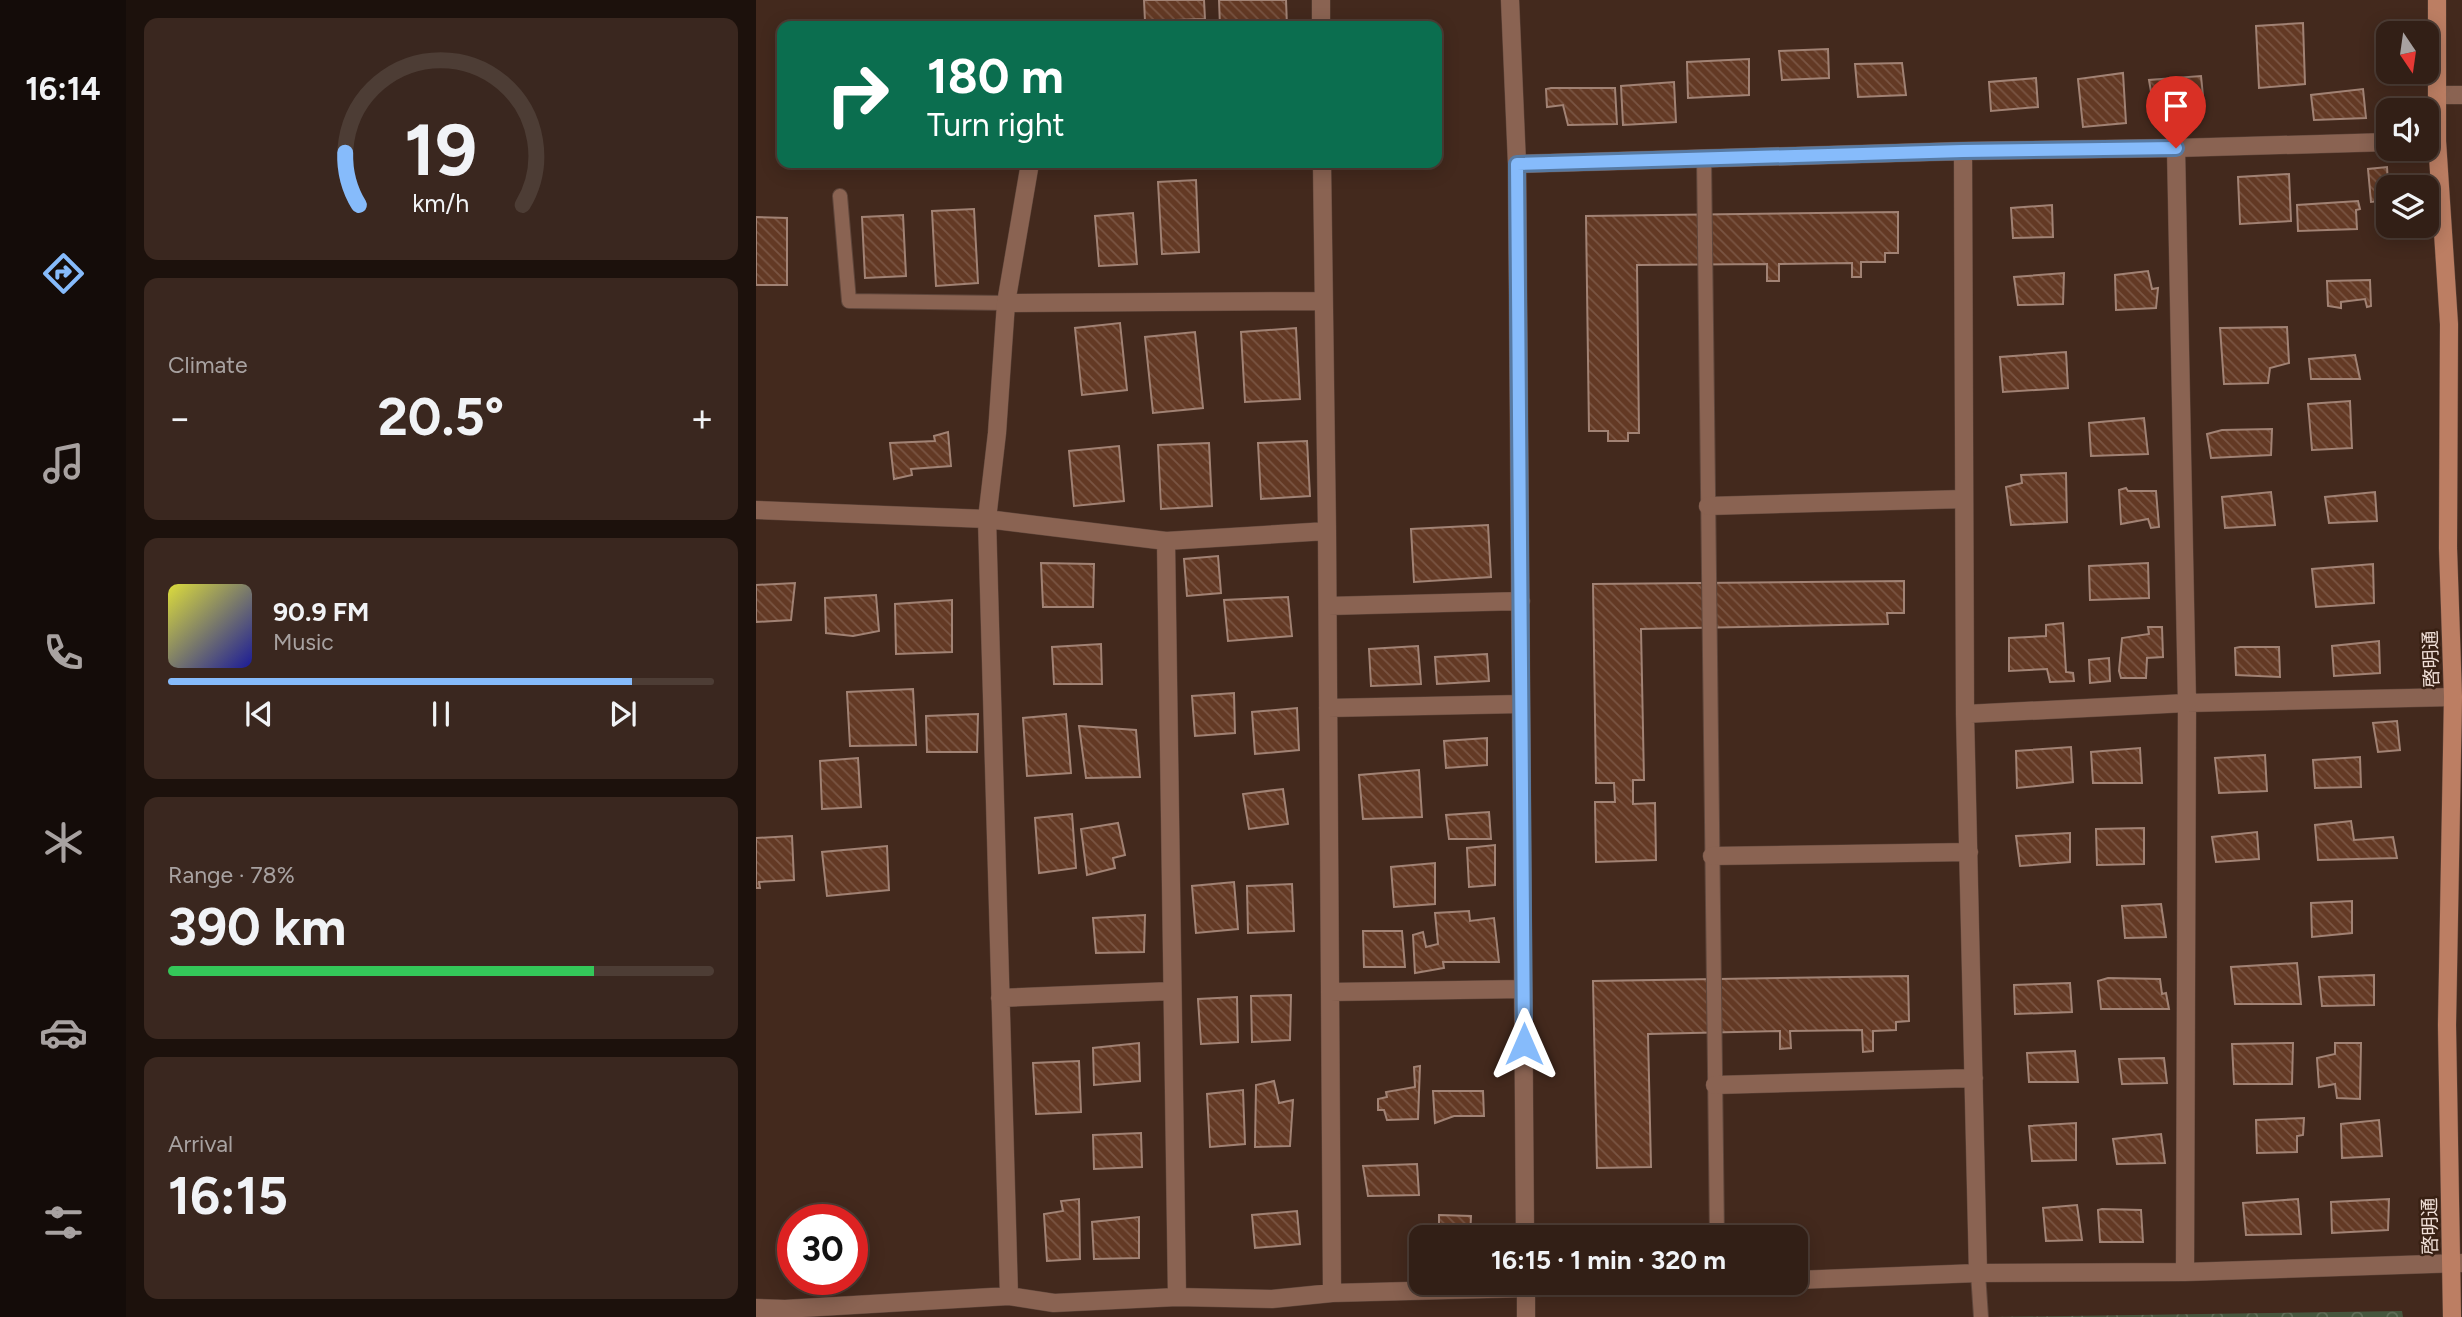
<!DOCTYPE html>
<meta charset="utf-8">
<style>
:root{--surface:#321f16;--page:#3a271f;--text:#f1f3f6;--muted:#a8a2a1;--line:#4d3d35;--accent:#86bbfb}
body{margin:0;font-family:Figtree,"Noto Sans JP",sans-serif;background:var(--page);color:var(--text);height:100vh;display:flex;flex-direction:column;font-size:26px;white-space:nowrap}
*{box-sizing:border-box;margin:0}
p{font-size:23px;color:var(--muted)}
.icon{flex:none;width:38px;height:38px;fill:none;stroke:currentColor;stroke-width:2;stroke-linecap:round;stroke-linejoin:round}
.map{position:relative;flex:1;overflow:hidden}
.sheet{display:flex;flex-direction:column;gap:18px;padding:18px;background:#1c110c;width:630px}
.sheet>*{flex:none}
.top-card{position:absolute;left:21px;top:21px;width:665px;height:147px;border-radius:14px;box-shadow:0 4px 18px #0003,0 0 0 2px var(--line);background:#0b6e4f;color:#fff;overflow:hidden}
.needle{width:46px;rotate:167deg}
.controls{position:absolute;left:1620px;top:21px;display:grid;gap:14px}
.controls a{display:grid;place-items:center;width:63px;height:63px;border-radius:14px;background:var(--surface);box-shadow:0 4px 18px #0003,0 0 0 2px var(--line);font-size:35px}
.speed{position:absolute;left:21px;top:1204px;display:flex;gap:14px;font-size:35px;font-weight:700;text-align:center}
.speed>*{display:grid;place-content:center;width:91px;height:91px;border-radius:50%;background:var(--surface);box-shadow:0 4px 18px #0003,0 0 0 2px var(--line);line-height:1}
.speed .limit{border:10px solid #d22;background:#fff;color:#111}
.pin{position:absolute;display:grid;place-items:center;width:60px;height:60px;color:#fff;margin:-72px -30px;border-radius:50% 50% 50% 0;rotate:-45deg;box-shadow:0 0 7px #0007}
.pin .icon{rotate:45deg}
.me{position:absolute;width:77px;margin:-38px;rotate:0deg;stroke-linejoin:round;filter:drop-shadow(0 0 5px #0008)}
.turn{display:flex;align-items:center;gap:24px;height:147px;padding:0 35px;font-size:32px}
.turn .icon{width:91px;height:91px;stroke-width:2.5}
.turn b{display:block;font-size:49px;line-height:60px}
.big{font-size:52px;font-weight:700;line-height:1.1}
.sheet .widget{flex:1;display:flex;flex-direction:column;justify-content:center;gap:10px;min-width:0;padding:0 24px;border-radius:14px;background:var(--page)}
.sheet .dial{align-items:center;gap:0}
.dial svg{height:182px;overflow:visible;fill:none;stroke:var(--line);stroke-width:7;stroke-linecap:round;text-anchor:middle}
.dial text{fill:var(--text);stroke:none}
.song{display:flex;align-items:center;gap:21px}
.cover{width:84px;height:84px;border-radius:10px;background:linear-gradient(135deg,hsl(60 70% 55%),hsl(240 70% 35%))}
.played{height:7px;border-radius:4px;background:linear-gradient(90deg,var(--accent) 85%,var(--line) 85%)}
.keys{display:flex;justify-content:space-around;direction:ltr}
.heat{display:flex;justify-content:space-between;align-items:center;font-size:38px;direction:ltr}
.charge{height:10px;border-radius:5px;background:linear-gradient(90deg,#34c759 78%,var(--line) 0)}
.trip{position:absolute;left:653px;top:1225px;width:399px;height:70px;border-radius:14px;background:var(--surface);box-shadow:0 4px 18px #0003,0 0 0 2px var(--line);font-weight:700;line-height:70px;text-align:center}
main{display:flex;flex:1;min-height:0}
.tabs{display:flex;flex-direction:column;width:126px;justify-content:space-around;align-items:center;background:#140c09;color:var(--muted)}
.tabs .icon{width:49px;height:49px}
.tabs .selected{color:var(--accent)}
.tabs b{font-size:32px;color:var(--text)}
.map>svg:first-child{display:block}
</style>
<main>
<nav class="tabs">
<b>16:14</b>
<svg class="icon selected" aria-label="directions" viewBox="0 0 24 24"><path d="M12 3l9 9-9 9-9-9zM9 14v-3h6M13 9l2 2-2 2"/></svg>
<svg class="icon" aria-label="music" viewBox="0 0 24 24"><path d="M9 18V5l10-2v13"/><circle cx="6" cy="18" r="3"/><circle cx="16" cy="16" r="3"/></svg>
<svg class="icon" aria-label="phone" viewBox="0 0 24 24"><path d="M5 4h4l2 5-3 2q2 4 5 5l2-3 5 2v4C11 20 4 13 5 4z"/></svg>
<svg class="icon" aria-label="climate" viewBox="0 0 24 24"><path d="M12 3v18M4 7l16 10M4 17L20 7"/></svg>
<svg class="icon" aria-label="car" viewBox="0 0 24 24"><path d="M5 17H2v-5l4-1 3-4h7l3 4 3 1v5h-3M9 17h6M6 11h13"/><circle cx="7" cy="17" r="2"/><circle cx="17" cy="17" r="2"/></svg>
<svg class="icon" aria-label="filters" viewBox="0 0 24 24"><path d="M4 7h16M4 17h16"/><circle cx="9" cy="7" r="2"/><circle cx="15" cy="17" r="2"/></svg>
</nav>
<section class="sheet">
<div class="widget dial"><svg viewBox="0 0 100 80">
<path d="M14 69A42 42 0 1 1 86 69"/>
<path d="M14 69A42 42 0 0 1 8 46" stroke="#86bbfb"/>
<text x="50" y="56" font-size="32" font-weight="700">19</text>
<text x="50" y="72" font-size="11">km/h</text>
</svg></div>
<div class="widget"><p>Climate</p>
<div class="heat"><a>−</a><b class="big">20.5°</b><a>+</a></div>
</div>
<div class="widget">
<div class="song"><i class="cover"></i><div><b>90.9 FM</b><p>Music</p></div></div>
<div class="played"></div>
<div class="keys"><svg class="icon" aria-label="previous" viewBox="0 0 24 24"><path d="M18 5L8 12l10 7zM5 5v14"/></svg><svg class="icon" aria-label="pause" viewBox="0 0 24 24"><path d="M8 5v14M16 5v14"/></svg><svg class="icon" aria-label="next" viewBox="0 0 24 24"><path d="M6 5l10 7-10 7zM19 5v14"/></svg></div>
</div>
<div class="widget"><p>Range · 78%</p><b class="big">390 km</b><div class="charge"></div></div>
<div class="widget"><p>Arrival</p><b class="big">16:15</b></div>
</section>
<div class="map">
<svg width="1706" height="1317" viewBox="0 0 1706 1317">
<defs>
<pattern id="park-crowns" width="20" height="18" patternUnits="userSpaceOnUse" patternTransform="scale(1.75)"><rect width="20" height="18" fill="#46563d"/><path d="M2 6a3 3 0 1 1 6 0M12 15a3 3 0 1 1 6 0" fill="none" stroke="#616e58"/></pattern>
<pattern id="building-back-hatch" width="6" height="6" patternUnits="userSpaceOnUse" patternTransform="scale(1.75)"><rect width="6" height="6" fill="#633924"/><path d="M-1 5l2 2M0 0l6 6M5-1l2 2" fill="none" stroke="#7a5543"/></pattern>
</defs>
<rect width="100%" height="100%" fill="#43291d"/>
<!-- park -->
<path fill="url(#park-crowns)" d="M1646,1311L1647,1317H1233Z"/>
<!-- building -->
<path fill="url(#building-back-hatch)" stroke="#a18274" stroke-width="2" d="M388,0H448L449,19L389,21Z
M463,0H530L531,26H464Z
M1547,23L1549,84L1503,88L1500,26Z
M1072,49L1073,78L1026,80L1023,51Z
M993,59V95L932,98L931,62Z
M1146,63L1150,95L1102,97L1099,64Z
M1367,73L1370,123L1327,127L1322,79Z
M1445,76L1448,106L1398,110L1393,80Z
M1280,78L1282,107L1235,111L1233,82Z
M918,82L920,122L867,125L865,86Z
M795,88H859L861,124L812,125L807,105L791,107L790,89Z
M1607,89L1610,118L1558,120L1555,95Z
M1631,167L1633,200L1615,202L1612,169Z
M1533,174L1535,221L1484,224L1482,177Z
M440,180L443,252L406,254L402,182Z
M1602,201L1604,209L1600,210L1601,229L1542,231L1541,205Z
M1296,205L1297,237L1257,238L1255,208Z
M218,209L222,283L180,286L176,211Z
M1142,212V253H1129V262H1105V277H1096V263L1023,264V281H1011V264L881,265L883,433H872V441H852V431H833L830,216Z
M377,213L381,264L343,266L339,216Z
M147,215L150,276L109,278L106,217Z
M0,217L31,218V285H0Z
M1392,271L1396,289L1402,288L1400,308L1360,310L1359,275Z
M1308,273L1307,304L1262,305L1258,277Z
M1614,280L1615,306L1611,307L1609,299L1585,302V308L1572,306L1571,281Z
M364,323L371,390L326,395L319,328Z
M1531,327L1533,363L1514,368L1512,383L1468,384L1464,328Z
M540,328L544,399L489,402L485,332Z
M439,332L447,408L397,413L389,337Z
M1310,352L1312,388L1247,392L1244,357Z
M1599,355L1604,379H1555L1553,359Z
M1594,401L1596,448L1556,450L1552,404Z
M1388,418L1392,454L1335,456L1333,423Z
M1516,429L1515,455L1455,458L1451,434L1466,430Z
M192,432L195,466L155,469L156,475L138,479L134,443L179,441L178,436Z
M551,441L554,496L505,499L502,443Z
M453,443L456,506L405,509L402,445Z
M363,446L368,501L318,506L313,451Z
M1310,473L1311,522L1255,525L1250,487L1266,483L1265,475Z
M1370,488L1372,491H1400L1403,527L1395,528L1392,519L1365,524L1363,490Z
M1515,492L1519,525L1469,528L1466,497Z
M1619,492L1621,521L1573,523L1569,497Z
M732,525L735,577L658,582L655,529Z
M462,556L465,593L431,596L428,559Z
M285,563L338,564L337,607H287Z
M1392,563L1393,598L1334,600L1333,566Z
M1617,564L1618,603L1560,607L1556,569Z
M1148,581V613H1131L1132,624L885,629L888,780H877V804L899,803L900,860L840,862L839,802H859L858,783H840L837,584Z
M39,583L35,620L0,622V585Z
M120,595L123,631L97,636L70,633L69,598Z
M532,597L536,636L472,641L468,600Z
M196,600V652L140,654L139,604Z
M1307,623L1310,672L1317,673L1318,681L1294,682L1291,669L1253,671V638L1290,636V625Z
M1392,627H1406L1407,657L1391,658L1390,678H1365L1363,671L1366,638L1393,634Z
M1623,641L1624,673L1578,676L1576,646Z
M345,644L346,684H298L296,647Z
M662,646L665,684L615,686L613,649Z
M1484,647H1523L1524,677L1480,675L1479,648Z
M731,654L733,681L681,684L679,657Z
M1353,658L1354,681L1334,683L1333,660Z
M157,689L160,745L94,746L91,692Z
M478,693L479,733L439,736L436,696Z
M541,708L543,750L499,754L496,712Z
M222,714L221,752H171L170,716Z
M310,714L315,773L271,776L267,718Z
M1641,721L1644,750L1622,752L1617,723Z
M323,726L380,730L384,777L330,778Z
M731,738V765L690,768L688,741Z
M1315,747L1317,782L1261,788L1260,751Z
M1384,748L1386,783H1337L1335,752Z
M1509,755L1511,791L1463,793L1459,758Z
M1604,757L1605,787L1559,788L1557,760Z
M102,758L105,807L66,809L64,761Z
M663,770L666,817L607,819L603,775Z
M527,789L532,824L493,829L487,794Z
M733,812L735,839H693L690,815Z
M316,814L320,868L283,873L279,818Z
M1595,821L1598,840L1637,837L1641,858L1562,860L1559,825Z
M362,823L369,855L357,858L359,868L331,875L325,829Z
M1388,828V864L1341,865L1340,829Z
M1501,832L1503,859L1460,862L1456,837Z
M1314,833V862L1264,866L1260,836Z
M36,836L38,880L3,882L4,888H0V838Z
M739,845V885L713,887L711,848Z
M131,846L133,890L71,896L66,852Z
M679,863V904L638,907L635,867Z
M478,882L482,929L440,933L436,886Z
M536,884L538,931L492,933L491,886Z
M1596,901V933L1556,937L1555,903Z
M1405,904L1410,937L1369,938L1366,906Z
M713,911L714,921L738,918L743,962H687L688,968L659,973L657,935L667,932L670,947L682,944L679,913Z
M389,915L388,952L340,953L337,918Z
M607,931H646L649,967H608Z
M1541,963L1545,1004H1479L1475,967Z
M1618,975V1005L1566,1006L1563,977Z
M1152,976L1153,1021L1140,1022V1030L1117,1031V1051L1107,1052L1106,1030L1034,1031L1035,1048L1024,1049V1031L892,1034L895,1167L841,1168L837,981Z
M1352,978L1404,979L1406,994L1410,993L1413,1009H1345L1342,981Z
M1314,983L1316,1012L1259,1014L1258,985Z
M535,995L534,1040L496,1042L495,996Z
M481,997L482,1042L445,1044L442,999Z
M383,1043L384,1081L338,1085L337,1048Z
M1537,1043L1536,1084H1478L1476,1044Z
M1579,1043H1605L1604,1099L1581,1098L1579,1084L1563,1087L1561,1058L1579,1054Z
M1319,1051L1322,1082H1273L1271,1053Z
M1408,1058L1411,1083L1366,1084L1363,1059Z
M323,1061L325,1112L280,1114L277,1063Z
M664,1066L662,1119L631,1120L628,1110H622V1099L631,1097L630,1092L659,1087L658,1067Z
M518,1081L523,1103L537,1100L534,1146L499,1147L500,1085Z
M487,1090L489,1144L454,1147L451,1094Z
M677,1091H727L728,1116H698L679,1123Z
M1548,1118L1547,1135L1541,1136V1152L1501,1153L1500,1120Z
M1623,1120L1626,1156L1586,1158L1585,1124Z
M1320,1123V1160L1276,1161L1273,1126Z
M385,1133L386,1167L338,1169L337,1135Z
M1405,1134L1409,1163L1361,1164L1357,1139Z
M661,1164L663,1195L612,1196L607,1166Z
M323,1199L324,1259L291,1261L288,1214L307,1211L305,1201Z
M1542,1199L1545,1234L1490,1235L1487,1203Z
M1633,1199L1632,1230L1576,1233L1575,1202Z
M1321,1205L1326,1240L1290,1241L1287,1208Z
M1346,1209L1385,1210L1387,1242H1344L1342,1210Z
M541,1211L544,1244L499,1248L496,1215Z
M683,1215L715,1216L714,1237H683Z
M383,1217V1258L338,1259L336,1222Z"/>
<g fill="none" stroke-linecap="round" stroke-linejoin="round">
<!-- lane casing -->
<g stroke="#5f463b" stroke-width="16">
<path id="lane" d="M948,158L961,1237
M84,196L93,301L250,303
M1222,1273L1225,1317"/>
</g>
<!-- street casing -->
<g stroke="#5f463b" stroke-width="19">
<path id="street" d="M754,0L761,164L769,1237
M565,26V0
M1682,95H1706
M1420,148L1431,703L1429,1272
M1207,151L1209,714L1222,1273
M566,163L571,531L576,1293
M761,164L1207,151L1420,148L1633,142
M250,303L567,301
M952,506L1208,499
M0,510L231,519L410,541L571,531
M410,541L421,1297
M572,606L765,601
M572,708L765,704
M1209,714L1431,703L1697,697
M956,856L1213,852
M574,992L767,989
M244,998L416,991
M959,1085L1218,1078
M1040,1280L1222,1273L1429,1272L1706,1263
M770,1283V1317
M253,1296L231,519L241,433L250,303L274,163
M0,1308L29,1309L253,1296L298,1303L421,1297L516,1299L576,1293L958,1283"/>
</g>
<!-- secondary casing -->
<g stroke="#5f463b" stroke-width="19">
<path id="secondary" d="M1681,0V141L1693,324L1692,548L1697,697L1691,1025L1696,1317"/>
</g>
<!-- lane -->
<use href="#lane" stroke="#8a6352" stroke-width="14"/>
<!-- street -->
<use href="#street" stroke="#8a6352" stroke-width="18"/>
<!-- secondary -->
<use href="#secondary" stroke="#bc7e63" stroke-width="18"/>
</g>
<g fill="none" stroke-linecap="round" stroke-linejoin="round">
<!-- route casing -->
<g stroke="#577aa3" stroke-width="18">
<path id="route" d="M768,1044L761,164L1207,151L1420,148"/>
</g>
<!-- route -->
<use href="#route" stroke="#86bbfb" stroke-width="12"/>
</g>
<g text-anchor="middle" dominant-baseline="central" stroke-width="5" stroke-linejoin="round" paint-order="stroke">
<!-- street labels -->
<g font-size="19" fill="#f1e0d8" stroke="#382013">
<text transform="translate(1675 659) rotate(-92)">啓明通</text>
<text transform="translate(1674 1226) rotate(-91)">啓明通</text>
</g>
</g>
</svg>
<div class="controls">
<a><svg class="needle" viewBox="-14 -14 28 28"><path d="M0-13l5 13h-10z" fill="#e53935"/><path d="M0 13l5-13h-10z" fill="#a8a2a1"/></svg></a>
<a><svg class="icon" aria-label="sound" viewBox="0 0 24 24"><path d="M4 9h4l5-4v14l-5-4H4zM17 9q2 3 0 6"/></svg></a>
<a><svg class="icon" aria-label="layers" viewBox="0 0 24 24"><path d="M12 4l9 5-9 5-9-5zM3 14l9 5 9-5"/></svg></a>
</div>
<div class="speed"><div class="limit">30</div></div>
<div class="pin" style="left:1420px;top:148px;background:#d93025"><svg class="icon" aria-label="arrive" viewBox="0 0 24 24"><path d="M6 21V4h12l-3 4 3 4H6"/></svg></div>
<svg class="me" style="left:768px;top:1044px" viewBox="-20 -20 40 40"><path d="M0-17L14 15 0 8-14 15z" fill="#86bbfb" stroke="#fff" stroke-width="4"/></svg>
<div class="trip">16:15 · 1 min · 320 m</div>
<div class="top-card">
<div class="turn"><svg class="icon" aria-label="right" viewBox="0 0 24 24"><path d="M7 20v-9h11M14 6l5 5-5 5"/></svg><div><b>180 m</b>Turn right</div></div>
</div>
</div>
</main>
